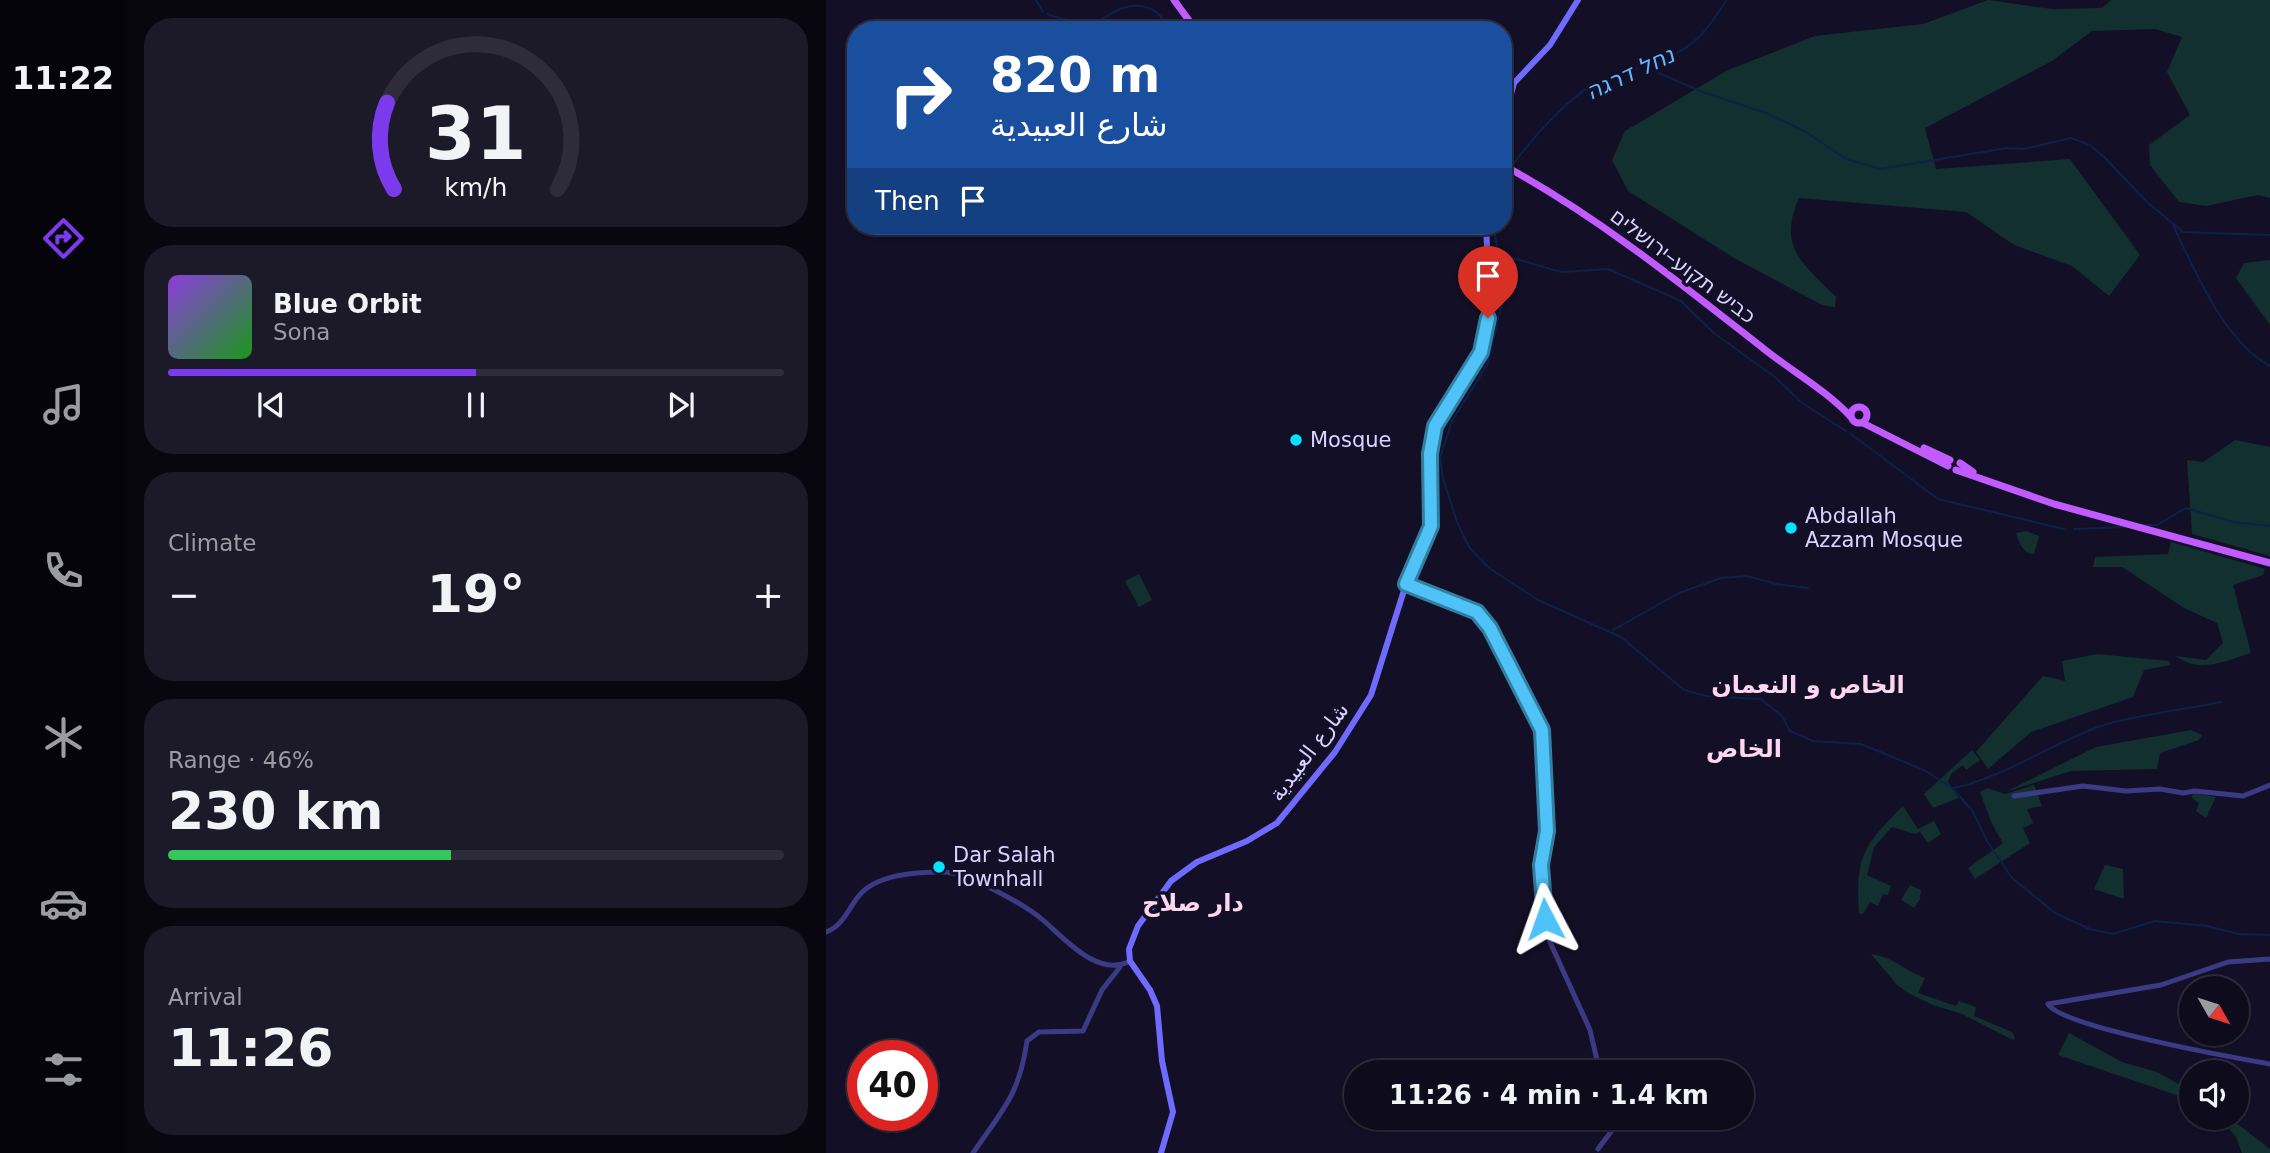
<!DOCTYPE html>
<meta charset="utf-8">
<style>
:root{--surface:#0e0b1c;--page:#1c1929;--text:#f1f3f6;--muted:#9b9ba3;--line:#2e2b3b;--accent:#7c3aed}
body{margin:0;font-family:"DejaVu Sans",Cairo,"Noto Sans Hebrew",sans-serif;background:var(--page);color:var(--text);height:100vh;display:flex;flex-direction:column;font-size:26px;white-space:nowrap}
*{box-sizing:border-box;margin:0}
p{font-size:23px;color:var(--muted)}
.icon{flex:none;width:38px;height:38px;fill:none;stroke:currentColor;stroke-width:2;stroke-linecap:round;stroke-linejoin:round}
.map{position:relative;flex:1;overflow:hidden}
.details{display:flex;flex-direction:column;gap:18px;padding:18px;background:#08060f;width:700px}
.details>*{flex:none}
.hud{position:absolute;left:21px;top:21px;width:665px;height:214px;border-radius:28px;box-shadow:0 2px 5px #0004,0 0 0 2px var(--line);background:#1a4fa0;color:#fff;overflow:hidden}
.needle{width:46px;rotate:129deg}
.tools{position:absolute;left:1353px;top:976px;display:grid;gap:14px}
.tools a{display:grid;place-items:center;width:70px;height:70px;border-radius:50%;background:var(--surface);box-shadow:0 2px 5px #0004,0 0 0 2px var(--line);font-size:35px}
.speed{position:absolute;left:21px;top:1040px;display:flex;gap:14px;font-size:35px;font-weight:700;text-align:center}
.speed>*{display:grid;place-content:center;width:91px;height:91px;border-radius:50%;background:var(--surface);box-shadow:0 2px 5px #0004,0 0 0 2px var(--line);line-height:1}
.speed .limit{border:10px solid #d22;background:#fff;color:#111}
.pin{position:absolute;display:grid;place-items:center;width:60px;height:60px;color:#fff;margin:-72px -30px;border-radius:50% 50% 50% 0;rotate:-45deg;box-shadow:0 0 7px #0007}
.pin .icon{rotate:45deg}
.me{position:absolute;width:77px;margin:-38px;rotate:356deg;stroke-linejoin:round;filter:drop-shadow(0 0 5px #0008)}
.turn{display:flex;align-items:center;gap:24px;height:147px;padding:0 28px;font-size:32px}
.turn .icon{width:91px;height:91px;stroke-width:2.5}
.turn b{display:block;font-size:49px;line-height:60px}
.then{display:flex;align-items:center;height:66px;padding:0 28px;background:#0003;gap:14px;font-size:26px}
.big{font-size:52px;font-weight:600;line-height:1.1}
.details .tile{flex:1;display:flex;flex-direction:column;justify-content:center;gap:10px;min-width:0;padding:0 24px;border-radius:28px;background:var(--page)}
.details .dial{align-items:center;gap:0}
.dial svg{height:182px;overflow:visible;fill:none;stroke:var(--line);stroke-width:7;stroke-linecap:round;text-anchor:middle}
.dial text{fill:var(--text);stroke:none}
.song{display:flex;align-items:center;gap:21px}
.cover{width:84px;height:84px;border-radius:10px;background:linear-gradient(135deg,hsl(270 70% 55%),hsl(120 70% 35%))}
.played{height:7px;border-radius:4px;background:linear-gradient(90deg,var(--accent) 50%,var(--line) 50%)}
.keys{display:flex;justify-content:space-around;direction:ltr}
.heat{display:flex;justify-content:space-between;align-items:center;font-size:38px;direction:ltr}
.charge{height:10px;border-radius:5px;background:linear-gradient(90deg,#34c759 46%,var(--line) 0)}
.trip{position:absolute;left:518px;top:1060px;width:410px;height:70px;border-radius:35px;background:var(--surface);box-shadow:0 2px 5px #0004,0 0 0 2px var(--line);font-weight:600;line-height:70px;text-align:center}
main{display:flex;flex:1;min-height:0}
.dock{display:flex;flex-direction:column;width:126px;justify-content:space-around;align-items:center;background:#06040b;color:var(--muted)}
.dock .icon{width:49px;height:49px}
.dock .on{color:var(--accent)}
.dock b{font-size:32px;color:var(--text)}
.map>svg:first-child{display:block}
</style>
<main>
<nav class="dock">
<b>11:22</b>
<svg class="icon on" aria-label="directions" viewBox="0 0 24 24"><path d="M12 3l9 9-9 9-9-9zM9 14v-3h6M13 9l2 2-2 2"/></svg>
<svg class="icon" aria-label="music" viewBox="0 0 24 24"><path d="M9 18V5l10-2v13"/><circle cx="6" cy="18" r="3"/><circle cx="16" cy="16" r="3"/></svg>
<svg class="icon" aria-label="phone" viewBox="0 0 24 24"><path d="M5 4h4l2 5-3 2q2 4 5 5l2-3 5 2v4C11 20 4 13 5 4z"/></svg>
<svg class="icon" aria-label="climate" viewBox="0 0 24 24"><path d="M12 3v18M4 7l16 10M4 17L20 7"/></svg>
<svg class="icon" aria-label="car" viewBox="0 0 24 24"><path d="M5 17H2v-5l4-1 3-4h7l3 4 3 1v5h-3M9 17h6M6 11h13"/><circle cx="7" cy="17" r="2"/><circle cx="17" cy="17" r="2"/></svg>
<svg class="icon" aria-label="filters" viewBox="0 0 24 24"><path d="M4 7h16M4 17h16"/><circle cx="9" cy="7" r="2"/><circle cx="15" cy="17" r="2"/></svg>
</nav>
<section class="details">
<div class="tile dial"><svg viewBox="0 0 100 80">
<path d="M14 69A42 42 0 1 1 86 69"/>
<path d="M14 69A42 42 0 0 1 11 31" stroke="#7c3aed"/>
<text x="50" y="56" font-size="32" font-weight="700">31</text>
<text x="50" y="72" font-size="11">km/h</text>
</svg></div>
<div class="tile">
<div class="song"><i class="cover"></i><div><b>Blue Orbit</b><p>Sona</p></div></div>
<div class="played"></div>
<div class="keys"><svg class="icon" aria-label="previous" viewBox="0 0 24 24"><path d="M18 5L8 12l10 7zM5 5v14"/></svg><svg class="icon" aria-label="pause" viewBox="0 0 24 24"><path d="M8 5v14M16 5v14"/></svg><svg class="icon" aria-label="next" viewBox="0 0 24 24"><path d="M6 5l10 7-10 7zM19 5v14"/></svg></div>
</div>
<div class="tile"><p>Climate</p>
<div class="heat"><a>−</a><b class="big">19°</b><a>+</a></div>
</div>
<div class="tile"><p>Range · 46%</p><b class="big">230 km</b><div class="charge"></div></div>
<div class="tile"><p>Arrival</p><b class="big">11:26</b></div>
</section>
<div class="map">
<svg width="1444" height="1153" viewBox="0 0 1444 1153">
<rect width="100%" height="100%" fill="#130f26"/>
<!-- green -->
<path fill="#12302f" d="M1162,0L1226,9L1276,8L1285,0H1444V198L1432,195L1380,206L1353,202L1324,165L1323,145L1364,115L1341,72L1356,37L1329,29L1266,31L1226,61L1099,128L1110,169L1244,159L1314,255L1283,296L1246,266L1188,245L1140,212L973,198C951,248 977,263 1010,297L1009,307L996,305L908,258L802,191L786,160L799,131L902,70L989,36L1097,24Z
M1444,260V325L1410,278L1418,263Z
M1409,440L1444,447V556L1366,534L1361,460L1377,462Z
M1200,531L1213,536L1208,554C1197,554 1193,542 1190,533Z
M1345,542L1439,569L1437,575L1407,585L1425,653C1399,661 1373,674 1350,656L1380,660L1397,643L1391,623L1358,608L1296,567H1267L1269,557L1342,554Z
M313,574L326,600L313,607L299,581Z
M1271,654L1343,661L1344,665L1318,670L1307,697L1205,732L1162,769L1150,752L1217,676L1239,681L1236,661Z
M1365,730L1376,735L1373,740L1334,753L1331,769L1245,771L1179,792L1270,747Z
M1146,750L1154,760L1140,770L1137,765L1126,773L1122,782L1133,798L1107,808L1098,794Z
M1208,785L1216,806L1201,809L1207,823L1197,828L1204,843L1149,879L1142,868L1177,843L1166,824L1154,792L1161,788L1179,794Z
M1367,793L1390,797L1380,818L1370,811L1373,803L1366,798Z
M1077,806L1092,829L1108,821L1115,834L1102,843L1094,832L1089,834L1066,827L1048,847L1041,875L1065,886L1062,895L1057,894L1052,906L1044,902L1037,914L1033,913C1029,856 1038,845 1077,806Z
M1279,865L1297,869L1298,899L1268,889Z
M1084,885L1095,890L1094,899L1088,908L1075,900Z
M1045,954C1072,959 1075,969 1099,978L1092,993L1130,1006L1133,1001L1150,1007L1148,1016L1186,1032L1189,1038L1187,1040L1136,1014L1107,1005L1084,994L1072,986Z
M1243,1033L1296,1062L1331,1072L1365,1091V1100L1232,1055Z
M1394,1118H1404L1444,1149V1153H1416L1410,1137Z"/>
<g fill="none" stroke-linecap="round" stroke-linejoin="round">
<!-- stream -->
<path stroke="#0c2248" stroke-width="2" d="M210,0L217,12
M221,14C233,19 256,24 270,21C278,20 286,12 294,9C316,1 335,8 342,30
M816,66L877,92L940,113L980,132L1020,159L1054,169L1181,148L1198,149L1245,138L1264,145L1279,158L1321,202L1357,232L1444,235
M686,166C705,139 744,95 774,81C806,67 846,63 872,38C883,28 892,12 901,0
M677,178L683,170
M1347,225C1369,271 1398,341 1444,366
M668,226L671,247L687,258L735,272L782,269L855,301L889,334L949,377L976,403L1020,431
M687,258L661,365L626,421L614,458L617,478L631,522L643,547L663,568L712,600L795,637L858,690L880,696L935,699L956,716L964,731L987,741L1035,744L1100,771L1126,788L1146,810L1161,841L1186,878L1229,913L1264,929L1287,934L1329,921L1381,926L1413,934L1444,935
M1025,434L1112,499L1238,529
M1317,525H1331L1360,508L1407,522L1444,526
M1248,529L1300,527
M787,630L853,593L895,578L921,576L950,584L982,588
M1128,788C1181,776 1223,745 1272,727C1306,715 1358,710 1395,702"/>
<!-- tertiary -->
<path stroke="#3d3a85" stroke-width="5" d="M580,584L651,612L664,628L716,730L721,831L715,865L719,931L764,1030L774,1073
M1188,796L1257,786L1300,791L1334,789L1357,793L1369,791L1417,796L1444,785
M0,932C17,926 22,909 32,897C49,874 90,872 117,872C140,872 200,905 218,921C239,939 272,978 304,961
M1222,1004C1235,1027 1410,1058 1444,1064
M1222,1004L1335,985L1402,962L1444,959
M772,1149L787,1129L790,1118
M147,1153C177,1109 193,1096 201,1041L213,1032L257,1031L276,990L294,967"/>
<!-- secondary -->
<path stroke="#6f6bff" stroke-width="6" d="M677,124L688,83L724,45L752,0
M335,1153L347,1112L336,1061L331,1006L324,990L304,961L303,949L312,926L345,881L371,862L421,841L451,823L509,752L545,695L580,584L605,526L604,454L609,426L659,341L663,286L660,226"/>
<!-- primary -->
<path stroke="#c25bff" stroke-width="7" d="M348,0L370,30
M677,165C771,216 854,283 938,349C967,372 1000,390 1025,417
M1025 415a8 8 0 1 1 16 0a8 8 0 1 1-16 0Z
M1037,423L1122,466
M1098,448L1124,460
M1134,463L1147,472
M1130,470L1228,504L1444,563"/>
</g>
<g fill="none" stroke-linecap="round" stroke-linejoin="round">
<!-- route casing -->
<g stroke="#337fa1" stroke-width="18">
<path id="route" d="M662,318L655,352L609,426L604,454L605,526L580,584L651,612L664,628L716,730L721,831L715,865L719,919"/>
</g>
<!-- route -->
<use href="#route" stroke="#4fc3f7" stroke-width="12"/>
</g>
<!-- markers -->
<g fill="#00e5ff" stroke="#130f26" stroke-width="2.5">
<circle cx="470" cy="440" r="7"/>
<circle cx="965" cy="528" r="7"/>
<circle cx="113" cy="867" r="7"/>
</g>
<g text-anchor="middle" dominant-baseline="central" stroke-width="7" stroke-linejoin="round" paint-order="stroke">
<!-- street labels -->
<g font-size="21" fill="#d9d4ff" stroke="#130f26">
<text transform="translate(857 266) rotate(37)">כביש תקוע–ירושלים</text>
<text transform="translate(483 752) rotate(-53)">شارع العبيدية</text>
</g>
<!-- poi labels -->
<g font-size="21" fill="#d9d4ff" stroke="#130f26" text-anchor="start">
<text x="484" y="440">Mosque</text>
<text x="979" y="516">Abdallah<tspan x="979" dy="24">Azzam Mosque</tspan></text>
<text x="127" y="855">Dar Salah<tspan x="127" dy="24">Townhall</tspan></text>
</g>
<!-- water labels -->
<g font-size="23" font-style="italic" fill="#62b6ff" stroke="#130f26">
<text transform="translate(804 73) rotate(-25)">נחל דרגה</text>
</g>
<!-- quarter labels -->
<g font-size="24" font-weight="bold" fill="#ffd6f0" stroke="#130f26">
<text x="982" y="685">الخاص و النعمان</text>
<text x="918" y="749">الخاص</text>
<text x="367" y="903">دار صلاح</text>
</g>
</g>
</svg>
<div class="tools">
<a><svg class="needle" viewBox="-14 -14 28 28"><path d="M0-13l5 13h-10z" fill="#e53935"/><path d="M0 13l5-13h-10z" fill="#9b9ba3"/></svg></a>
<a><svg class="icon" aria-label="sound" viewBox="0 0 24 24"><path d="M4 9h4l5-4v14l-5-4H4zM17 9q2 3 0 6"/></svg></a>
</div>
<div class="speed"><div class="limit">40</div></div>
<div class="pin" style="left:662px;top:318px;background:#d93025"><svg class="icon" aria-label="arrive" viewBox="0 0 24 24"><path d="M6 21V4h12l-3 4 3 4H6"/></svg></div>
<svg class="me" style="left:719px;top:919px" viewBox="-20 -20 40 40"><path d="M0-17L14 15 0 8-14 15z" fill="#4fc3f7" stroke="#fff" stroke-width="4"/></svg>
<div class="trip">11:26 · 4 min · 1.4 km</div>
<div class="hud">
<div class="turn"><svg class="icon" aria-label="right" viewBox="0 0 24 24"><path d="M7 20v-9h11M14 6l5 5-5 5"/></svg><div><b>820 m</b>شارع العبيدية</div></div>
<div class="then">Then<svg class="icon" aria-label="arrive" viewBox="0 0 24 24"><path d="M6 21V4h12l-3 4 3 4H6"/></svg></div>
</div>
</div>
</main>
